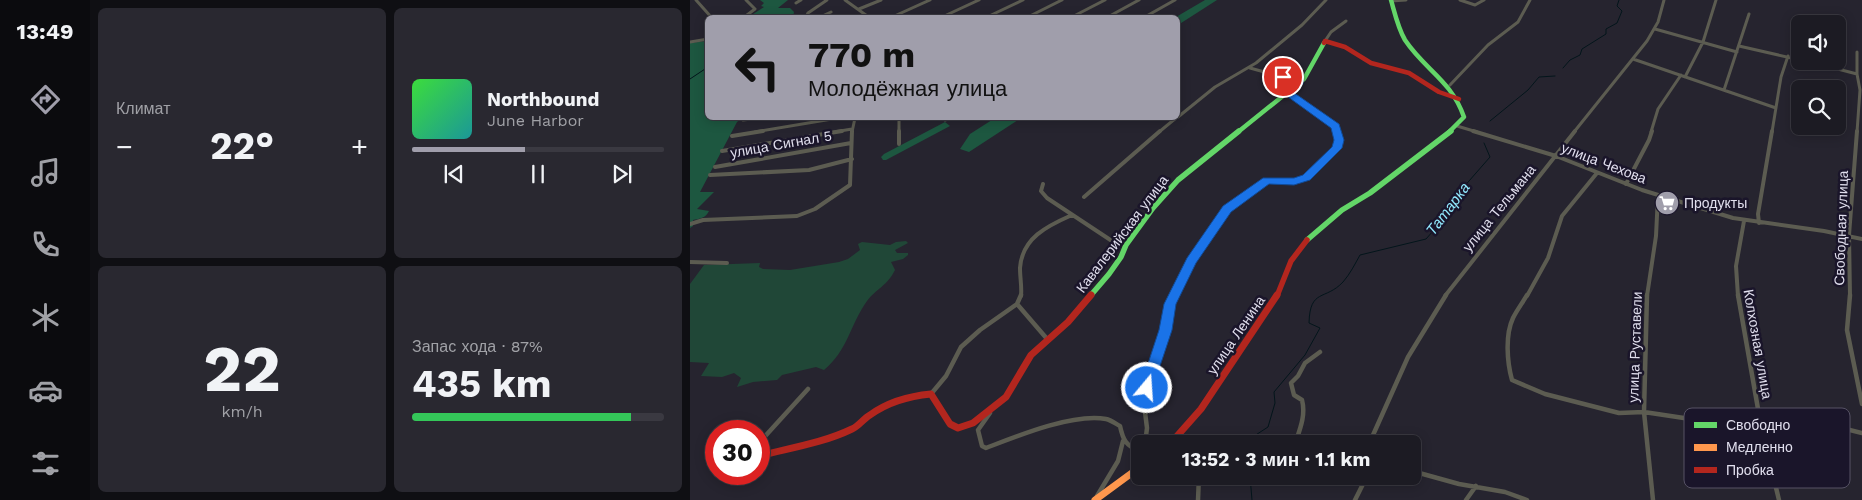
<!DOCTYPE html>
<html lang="ru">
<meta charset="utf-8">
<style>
:root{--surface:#1c1b23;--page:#292830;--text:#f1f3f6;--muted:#a0a1a6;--line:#3a3941;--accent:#a09eab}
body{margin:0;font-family:"Work Sans",sans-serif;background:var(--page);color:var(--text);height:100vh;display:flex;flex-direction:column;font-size:19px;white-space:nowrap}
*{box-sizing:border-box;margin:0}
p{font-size:16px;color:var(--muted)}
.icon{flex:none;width:28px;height:28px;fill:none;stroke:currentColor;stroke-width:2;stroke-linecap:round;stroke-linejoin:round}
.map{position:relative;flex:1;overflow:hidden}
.panel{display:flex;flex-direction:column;gap:8px;padding:8px;background:#0f0f13;width:600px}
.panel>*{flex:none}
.top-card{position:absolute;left:15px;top:15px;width:475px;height:105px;border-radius:8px;box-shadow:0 2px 12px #0003,0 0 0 1px var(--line);background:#a09eab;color:#111;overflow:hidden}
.fabs{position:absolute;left:1101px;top:15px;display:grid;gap:10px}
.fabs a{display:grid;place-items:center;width:55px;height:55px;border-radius:8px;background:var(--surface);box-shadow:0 2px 12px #0003,0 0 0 1px var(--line);font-size:25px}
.speed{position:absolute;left:15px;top:420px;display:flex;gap:10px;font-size:25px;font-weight:700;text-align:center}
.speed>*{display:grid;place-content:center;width:65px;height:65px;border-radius:50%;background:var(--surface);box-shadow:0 2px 12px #0003,0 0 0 1px var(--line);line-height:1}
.speed .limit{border:8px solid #d22;background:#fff;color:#111}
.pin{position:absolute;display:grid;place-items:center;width:42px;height:42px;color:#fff;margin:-21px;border:2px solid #fff;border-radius:50%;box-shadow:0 1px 5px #0007}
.me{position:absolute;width:55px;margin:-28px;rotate:18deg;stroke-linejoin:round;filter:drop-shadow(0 0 4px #0008)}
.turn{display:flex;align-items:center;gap:18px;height:105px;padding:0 20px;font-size:22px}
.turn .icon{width:65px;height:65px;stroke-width:2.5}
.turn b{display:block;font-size:35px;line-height:42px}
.big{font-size:38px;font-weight:700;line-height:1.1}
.panel .tile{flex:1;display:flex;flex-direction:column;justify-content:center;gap:8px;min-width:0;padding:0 18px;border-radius:8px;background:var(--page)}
.panel .dial{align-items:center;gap:0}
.dial b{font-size:65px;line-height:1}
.song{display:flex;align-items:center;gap:15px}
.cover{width:60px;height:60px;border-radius:8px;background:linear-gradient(135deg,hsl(120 70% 55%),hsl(180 70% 35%))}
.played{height:5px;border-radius:2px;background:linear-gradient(90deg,var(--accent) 45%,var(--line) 45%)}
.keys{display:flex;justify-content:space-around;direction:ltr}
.heat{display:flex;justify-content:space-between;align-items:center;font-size:28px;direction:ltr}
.charge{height:8px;border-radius:4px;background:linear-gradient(90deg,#34c759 87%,var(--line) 0)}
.panel .tiles{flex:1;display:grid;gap:8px;grid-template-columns:repeat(2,1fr)}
.trip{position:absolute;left:441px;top:435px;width:290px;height:50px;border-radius:8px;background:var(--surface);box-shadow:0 2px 12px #0003,0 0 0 1px var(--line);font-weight:700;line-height:50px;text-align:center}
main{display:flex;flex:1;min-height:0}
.tabs{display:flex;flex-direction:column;width:90px;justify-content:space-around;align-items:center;background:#0b0b0e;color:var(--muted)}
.tabs .icon{width:35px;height:35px}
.tabs .active{color:var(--accent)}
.tabs b{font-size:22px;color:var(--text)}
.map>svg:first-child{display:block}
</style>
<main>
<nav class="tabs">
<b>13:49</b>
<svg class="icon active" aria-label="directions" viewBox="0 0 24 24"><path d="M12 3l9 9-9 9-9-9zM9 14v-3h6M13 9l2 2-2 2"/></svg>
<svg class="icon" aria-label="music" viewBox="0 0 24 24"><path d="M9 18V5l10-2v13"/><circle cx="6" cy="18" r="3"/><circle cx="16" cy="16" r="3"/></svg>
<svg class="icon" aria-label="phone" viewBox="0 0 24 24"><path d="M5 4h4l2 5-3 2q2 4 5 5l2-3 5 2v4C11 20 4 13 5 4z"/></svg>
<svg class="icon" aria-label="climate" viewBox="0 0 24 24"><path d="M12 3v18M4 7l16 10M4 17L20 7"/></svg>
<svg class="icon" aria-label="car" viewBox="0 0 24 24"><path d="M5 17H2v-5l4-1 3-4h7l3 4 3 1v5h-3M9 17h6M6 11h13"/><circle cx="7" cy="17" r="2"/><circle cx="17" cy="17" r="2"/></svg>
<svg class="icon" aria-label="filters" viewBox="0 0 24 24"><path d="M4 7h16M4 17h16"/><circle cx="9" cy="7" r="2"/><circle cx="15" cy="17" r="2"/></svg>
</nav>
<section class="panel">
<div class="tiles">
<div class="tile"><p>Климат</p>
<div class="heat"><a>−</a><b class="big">22°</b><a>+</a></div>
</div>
<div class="tile">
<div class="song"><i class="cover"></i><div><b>Northbound</b><p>June Harbor</p></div></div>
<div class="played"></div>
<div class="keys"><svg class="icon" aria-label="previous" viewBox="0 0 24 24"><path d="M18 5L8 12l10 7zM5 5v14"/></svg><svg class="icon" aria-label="pause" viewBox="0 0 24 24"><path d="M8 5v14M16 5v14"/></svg><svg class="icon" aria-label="next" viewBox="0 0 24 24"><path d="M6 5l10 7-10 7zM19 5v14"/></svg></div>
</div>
<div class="tile dial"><b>22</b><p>km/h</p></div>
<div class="tile"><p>Запас хода · 87%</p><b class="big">435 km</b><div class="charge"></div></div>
</div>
</section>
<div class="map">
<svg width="1172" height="500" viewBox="0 0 1172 500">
<rect width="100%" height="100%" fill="#26242f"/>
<!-- green -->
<path fill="#204737" d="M216,241L218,243L205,250L207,253H218V255L213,259L201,262L205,270C197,286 187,288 177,301C160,325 158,350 134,370L126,367L92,375L87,380L63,382L47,387L51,378L44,373L32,377L11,376L19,363L0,362V284L14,265L70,263L69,267L73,269L100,270L149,262L158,259L170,250L168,244L172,242L200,245L206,242Z"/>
<!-- forest -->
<path fill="#1d5740" d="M70,0H98L88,8H100L104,12L103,17L57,18L74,7L71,6L74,3Z
M515,0H527L488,25V18L486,17Z
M17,41L18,118H53L47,122L10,192H24L7,209L19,211C16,218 9,219 3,220V226L0,228V43Z
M305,118H331L279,152L270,149L280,134Z
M255,122L260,126L196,160H193L191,157L194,154Z"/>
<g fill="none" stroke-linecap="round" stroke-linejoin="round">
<!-- stream -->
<path stroke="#03151b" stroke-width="1" d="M873,68L880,60L890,55L892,49L916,34V29L927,23L932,11L927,6L929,0
M0,79L18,67
M800,121L838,90L849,77L865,76
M558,444V440L578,427L585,403L584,392L615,355L630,328L619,323C620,288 635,301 653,282C660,274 665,264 670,255L736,239L751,222L758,205L800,157L794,143
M560,476L562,500"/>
<!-- street-far2 -->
<path stroke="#5c5c51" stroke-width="3" d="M6,0L22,18
M155,0L180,18
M770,0L785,5L794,0
M701,1L716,0
M106,3L111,0
M169,9L191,0
M53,18L65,9L56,0
M122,18L117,15L118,13L137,0
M128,18L141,12
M200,18L240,0
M250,18L289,0
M295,18L333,0
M336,18L372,0
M380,18L415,0
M416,18L449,0
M453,18L485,0
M965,29L1047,52
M635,41L641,32L656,21
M0,42L18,39
M1049,46L1110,60
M943,59L1086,108
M1117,61L1167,74
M560,68L610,82
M995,77L1013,42L1026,0
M760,85L798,45L828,22L840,0
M1034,90L1059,14
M598,92L646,126L647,132
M488,117L525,87L566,63L612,25L636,0
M209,118V132
M255,118V120L261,118
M53,120L70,118
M767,126L787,132
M65,132L148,118
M144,132L162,129
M162,132L165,118
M469,132L486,118
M884,132L957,41L968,22L974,0
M961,132L968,109L991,75
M1082,132L1091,77L1098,56
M1167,132L1170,90L1167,74V52"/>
<!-- street-far1 -->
<path stroke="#5c5c51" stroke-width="4" d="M209,131V144
M783,131L866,156L952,190L1043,218L1134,231L1172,239
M42,136L73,131
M32,151L152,131
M25,167L161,143
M20,175L119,170L162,159
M353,184L351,191L357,198L425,243L436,245
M936,184L959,140L962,131
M394,197L470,131
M1069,223L1068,214L1082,131
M0,224L13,220L107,216L125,209L160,185L162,131
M0,262L37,263
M331,296C332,287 330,278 330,268C332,238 357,226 382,215
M484,296L501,261L537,209L577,180L610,181L624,172L647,148L649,140L647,131
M755,296L885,131
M837,296L858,258L872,216L907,173
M957,296L966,236L968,195
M1048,296L1046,266L1054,221
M1160,296L1159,235L1167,131"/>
<!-- street -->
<path stroke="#5c5c51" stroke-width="4.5" d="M837,295C833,302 827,310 823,318C815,335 817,362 822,380L855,394L929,413L954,412L1027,423L1071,426
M957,295L954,412L963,500
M1048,295L1071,426L1089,500
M1160,295L1157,330L1172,404
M327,304L358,340
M241,394L256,376L271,347L290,330L327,304L331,295
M1068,411L1116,419L1172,433
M300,413L288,430L292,446L296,448C327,436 383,413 416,419C421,420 426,424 430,426C433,440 436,446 450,451
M69,443L118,389
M455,444L457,428L454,404L457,388L475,330L480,304L485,295
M605,444C610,429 616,415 612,400L604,395L601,383L608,376L615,363L630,352
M679,444L718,357L756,295
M722,471L769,484L815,492L837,500
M541,476H544
M407,496L428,461L433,441
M508,500L509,476
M665,500L677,476
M776,500L786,486"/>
<!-- fast-far1 -->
<path stroke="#63d668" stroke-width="4.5" d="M701,0C705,14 708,28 715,40C735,70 761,80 774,117L759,132
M548,132L614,79L634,43"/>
<!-- fast -->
<path stroke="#63d668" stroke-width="5.5" d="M617,240L652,210L680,193L761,131
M401,295L419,274L431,257L436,245L463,208L488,180L549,131"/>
<!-- slow -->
<path stroke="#ff974d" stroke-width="7" d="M405,500L450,467"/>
<!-- jam-far2 -->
<path stroke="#b3261e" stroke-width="4.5" d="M634,43L635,41L655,47L681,63L719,73L749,92L769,99"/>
<!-- jam-far1 -->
<path stroke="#b3261e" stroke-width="5.5" d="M587,296L601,261L617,240"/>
<!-- jam -->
<path stroke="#b3261e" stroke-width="7" d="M480,444L511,409L587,295
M69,456C100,448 133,443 162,429C169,426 173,419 180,415C198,402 219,396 241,394L260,424L268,428L283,423L316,397L341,355L378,322L401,295"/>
</g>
<!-- route -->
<path fill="#1a73e8" stroke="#114b97" d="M590,75L613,80V84L603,92L649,124L654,140L652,148L620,180L604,185L579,184L541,212L506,263L486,304L482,330L461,393L457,394L452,393L450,388L469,330L474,304L497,258L533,206L573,178H604L613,175L642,147L644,140L641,128L594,94V90L603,83L590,79Z"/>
<!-- icons -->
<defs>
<g id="supermarket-disc" transform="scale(1.25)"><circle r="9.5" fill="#a09eab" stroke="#1a152a"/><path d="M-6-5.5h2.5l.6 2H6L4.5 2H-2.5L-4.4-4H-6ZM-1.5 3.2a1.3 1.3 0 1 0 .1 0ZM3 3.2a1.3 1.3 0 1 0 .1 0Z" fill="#fff"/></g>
</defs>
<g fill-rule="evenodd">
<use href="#supermarket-disc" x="977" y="203"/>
</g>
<g text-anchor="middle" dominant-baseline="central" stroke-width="5" stroke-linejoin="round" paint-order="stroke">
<!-- street labels -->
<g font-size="14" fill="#e1dfee" stroke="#1a152a">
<text transform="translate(91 144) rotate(-10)">улица Сигнал 5</text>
<text transform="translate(914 163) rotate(21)">улица Чехова</text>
<text transform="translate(809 208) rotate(-51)">улица Тельмана</text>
<text transform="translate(1151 228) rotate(-88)">Свободная улица</text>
<text transform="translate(432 234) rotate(-53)">Кавалерийская улица</text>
<text transform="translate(546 335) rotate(-56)">улица Ленина</text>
<text transform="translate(1068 344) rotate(80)">Колхозная улица</text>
<text transform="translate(945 347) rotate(-88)">улица Руставели</text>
</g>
<!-- poi labels -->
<g font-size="14" fill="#e1dfee" stroke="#1a152a" text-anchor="start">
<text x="994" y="203">Продукты</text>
</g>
<!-- water labels -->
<g font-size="15" font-style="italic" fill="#91e9fe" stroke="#1a152a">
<text transform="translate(758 209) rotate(-53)">Татарка</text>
</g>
</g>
<!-- legend -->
<rect x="994" y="408" width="166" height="80" rx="8" fill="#1a152a" stroke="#565265" stroke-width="1"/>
<rect x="1004" y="422" width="23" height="6" fill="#63d668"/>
<rect x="1004" y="444" width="23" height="7" fill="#ff974d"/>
<rect x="1004" y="467" width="23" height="6" fill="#b3261e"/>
<g font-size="14" fill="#e1dfee">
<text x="1036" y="430">Свободно</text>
<text x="1036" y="452">Медленно</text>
<text x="1036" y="475">Пробка</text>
</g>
</svg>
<div class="fabs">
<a><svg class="icon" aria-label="sound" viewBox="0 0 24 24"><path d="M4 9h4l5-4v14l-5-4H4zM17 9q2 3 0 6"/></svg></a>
<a><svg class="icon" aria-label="search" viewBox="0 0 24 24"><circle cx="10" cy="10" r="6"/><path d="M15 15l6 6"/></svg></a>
</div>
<div class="speed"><div class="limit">30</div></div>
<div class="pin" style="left:593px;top:77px;background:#d93025"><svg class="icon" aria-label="arrive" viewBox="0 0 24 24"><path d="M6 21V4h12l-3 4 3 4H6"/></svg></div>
<svg class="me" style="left:457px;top:388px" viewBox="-20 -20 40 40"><circle r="17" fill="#1a73e8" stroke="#fff" stroke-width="3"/><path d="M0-11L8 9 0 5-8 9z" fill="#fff"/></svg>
<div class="trip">13:52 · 3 мин · 1.1 km</div>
<div class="top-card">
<div class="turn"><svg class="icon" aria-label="left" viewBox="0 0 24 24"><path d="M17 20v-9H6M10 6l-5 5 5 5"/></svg><div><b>770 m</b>Молодёжная улица</div></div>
</div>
</div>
</main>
